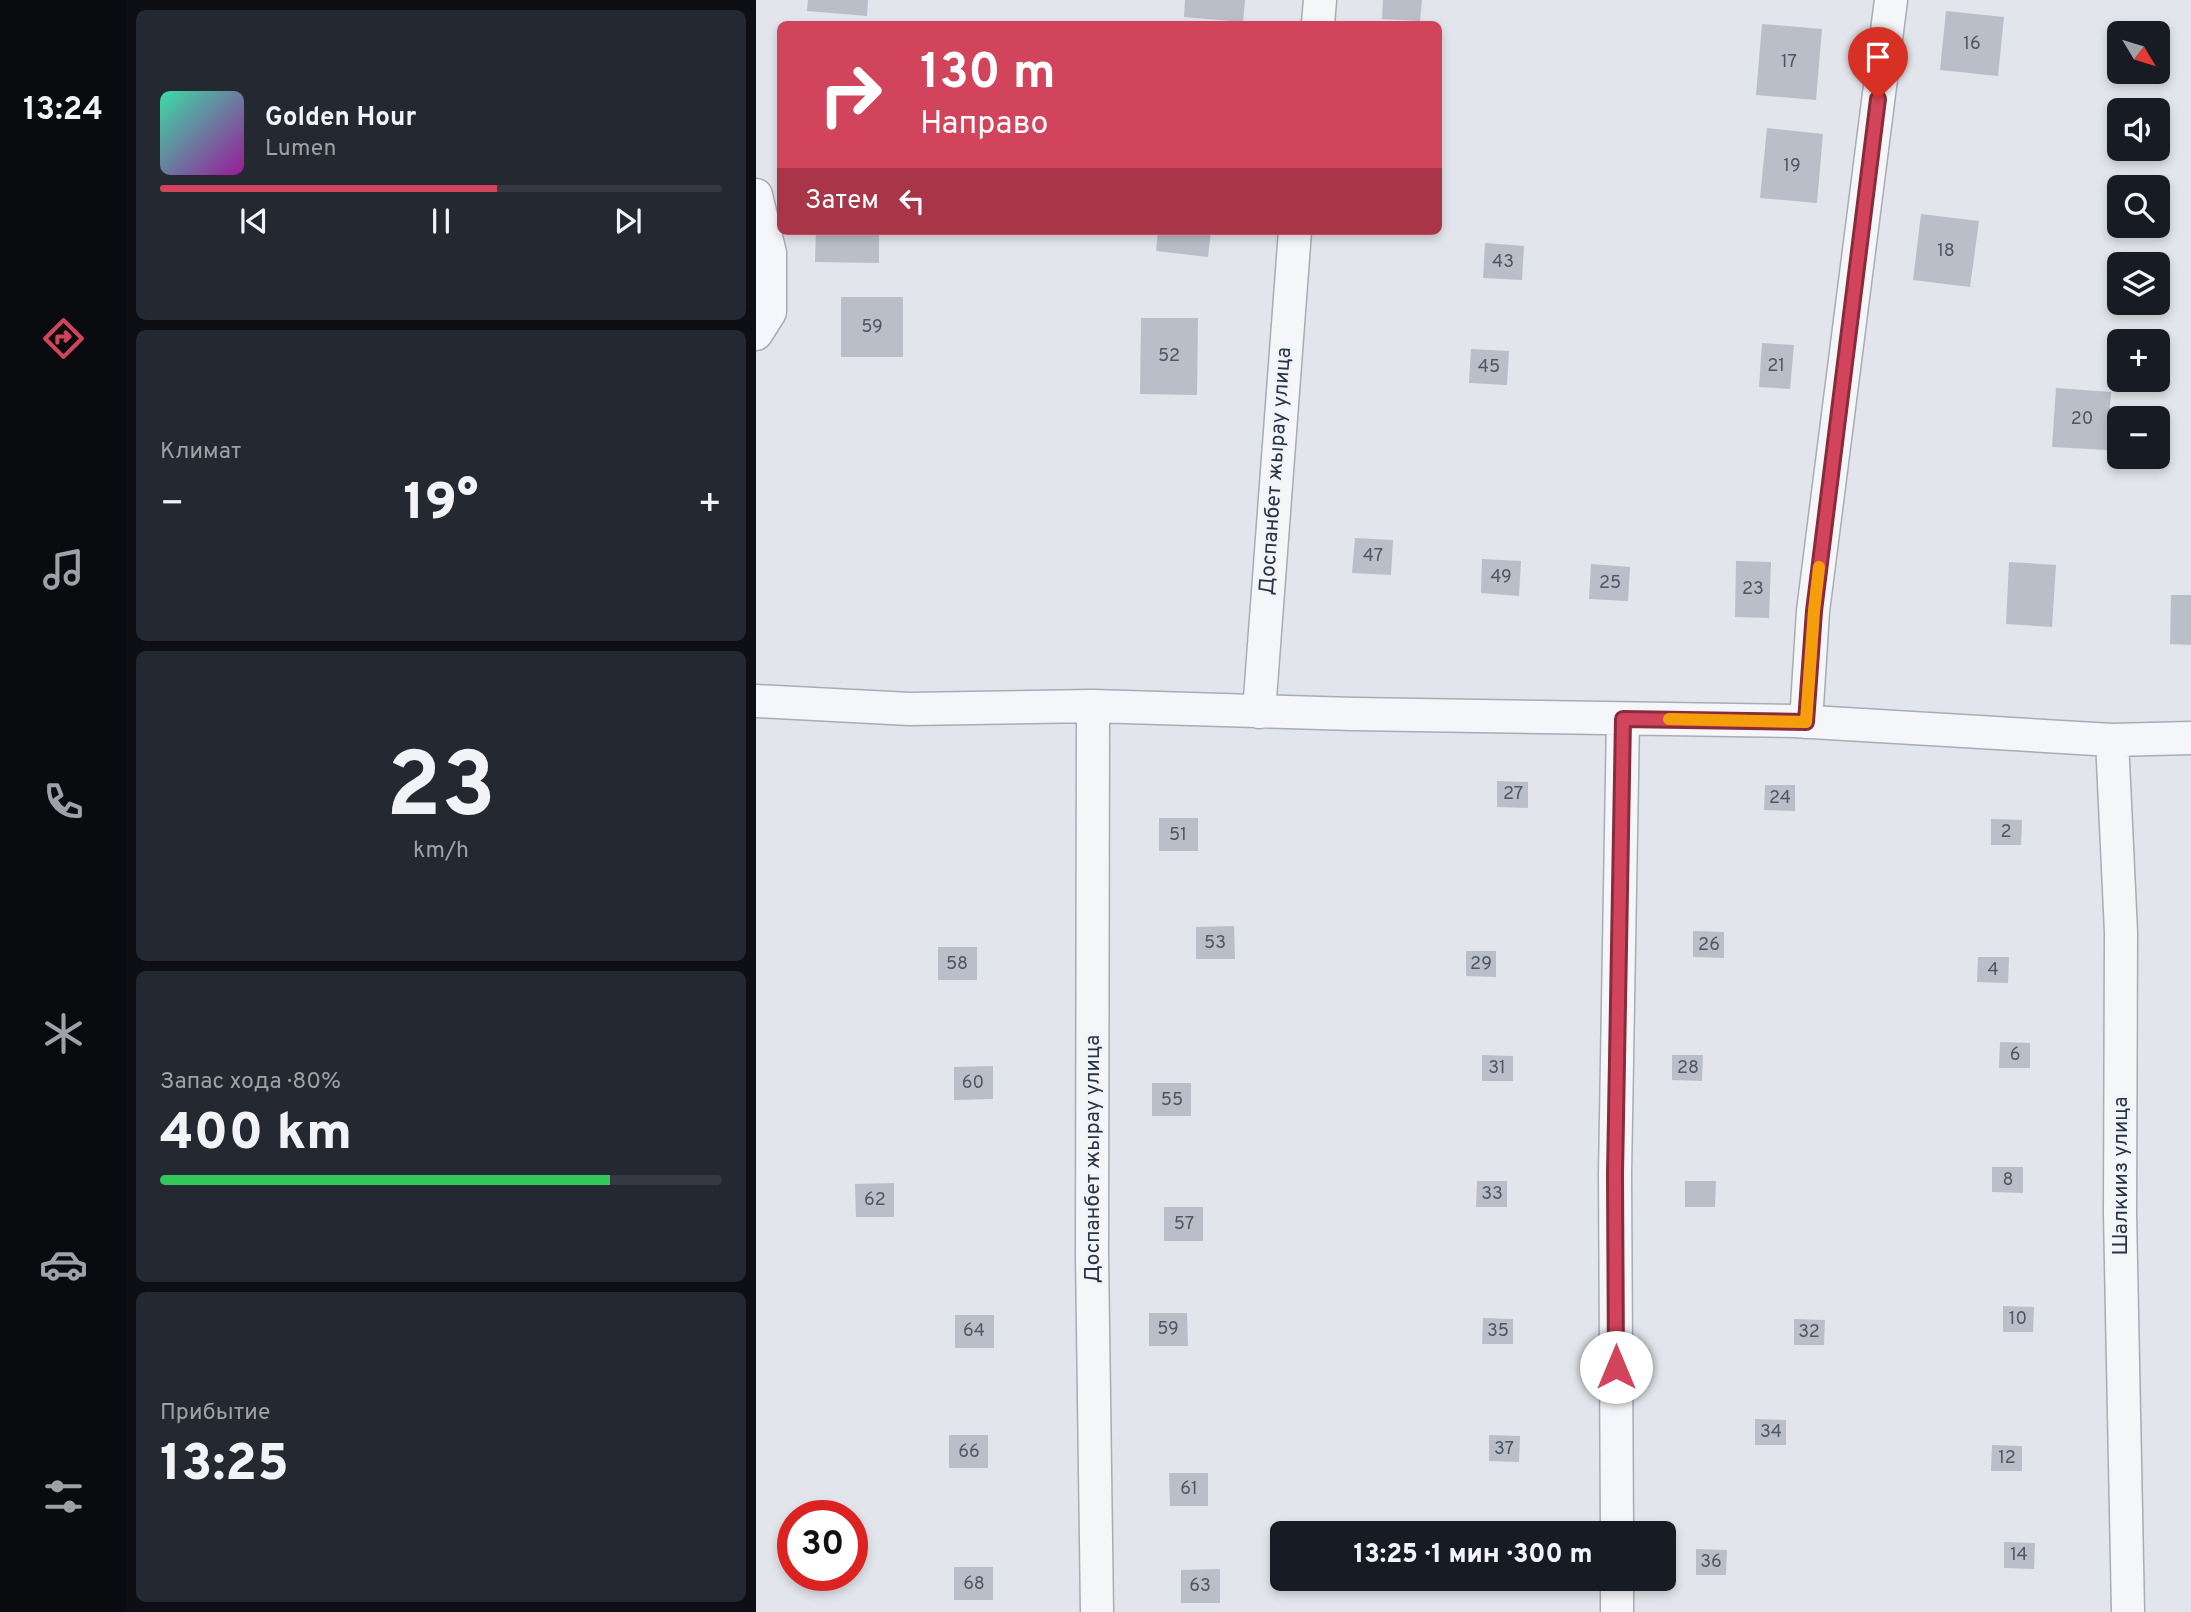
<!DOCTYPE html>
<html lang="ru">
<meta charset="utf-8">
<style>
:root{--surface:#171b24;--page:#242831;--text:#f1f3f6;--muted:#9ea1a6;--line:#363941;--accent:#d2445b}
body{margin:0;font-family:Overpass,sans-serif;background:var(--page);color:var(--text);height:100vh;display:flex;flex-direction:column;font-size:26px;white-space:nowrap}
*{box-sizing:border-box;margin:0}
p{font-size:23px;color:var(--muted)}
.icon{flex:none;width:38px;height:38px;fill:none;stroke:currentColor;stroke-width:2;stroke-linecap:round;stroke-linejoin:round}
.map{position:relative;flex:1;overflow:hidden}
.side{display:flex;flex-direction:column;gap:10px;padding:10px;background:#0d0f14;width:630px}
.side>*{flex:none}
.banner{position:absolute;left:21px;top:21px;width:665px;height:214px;border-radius:10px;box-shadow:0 4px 10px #0003;background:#d2445b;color:#fff;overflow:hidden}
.needle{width:46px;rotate:128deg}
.buttons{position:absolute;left:1351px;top:21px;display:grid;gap:14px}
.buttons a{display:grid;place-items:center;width:63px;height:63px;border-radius:10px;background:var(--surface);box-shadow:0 4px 10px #0003;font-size:35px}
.speed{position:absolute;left:21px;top:1500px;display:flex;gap:14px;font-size:35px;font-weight:700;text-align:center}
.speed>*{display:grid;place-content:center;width:91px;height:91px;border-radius:50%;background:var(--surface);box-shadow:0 4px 10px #0003;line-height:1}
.speed .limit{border:10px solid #d22;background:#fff;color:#111}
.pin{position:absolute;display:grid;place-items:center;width:60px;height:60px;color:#fff;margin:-72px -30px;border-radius:50% 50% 50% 0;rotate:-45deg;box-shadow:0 0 7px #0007}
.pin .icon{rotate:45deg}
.me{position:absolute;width:77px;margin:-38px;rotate:0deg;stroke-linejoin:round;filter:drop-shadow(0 0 5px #0008)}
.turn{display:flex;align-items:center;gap:24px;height:147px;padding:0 28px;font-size:32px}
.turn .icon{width:91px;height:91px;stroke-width:2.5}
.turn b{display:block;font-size:49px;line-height:60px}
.then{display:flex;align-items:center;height:66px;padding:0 28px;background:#0003;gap:14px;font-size:26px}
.big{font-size:52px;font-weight:800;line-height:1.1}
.side .widget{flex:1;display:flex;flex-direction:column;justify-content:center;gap:10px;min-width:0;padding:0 24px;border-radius:10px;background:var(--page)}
.side .dial{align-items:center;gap:0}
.dial b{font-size:91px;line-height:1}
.song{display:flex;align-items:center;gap:21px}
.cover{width:84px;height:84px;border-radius:10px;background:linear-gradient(135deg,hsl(160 70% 55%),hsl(300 70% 35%))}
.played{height:7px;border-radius:4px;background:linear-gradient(90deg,var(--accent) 60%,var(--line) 60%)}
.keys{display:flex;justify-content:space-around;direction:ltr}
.heat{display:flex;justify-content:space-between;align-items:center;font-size:38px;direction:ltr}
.charge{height:10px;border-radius:5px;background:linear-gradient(90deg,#34c759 80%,var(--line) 0)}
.trip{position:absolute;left:514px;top:1521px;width:406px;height:70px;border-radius:10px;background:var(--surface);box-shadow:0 4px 10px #0003;font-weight:800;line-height:70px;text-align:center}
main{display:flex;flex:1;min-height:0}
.tab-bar{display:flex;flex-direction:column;width:126px;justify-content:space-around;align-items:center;background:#090b0e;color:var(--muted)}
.tab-bar .icon{width:49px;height:49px}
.tab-bar .current{color:var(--accent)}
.tab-bar b{font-size:32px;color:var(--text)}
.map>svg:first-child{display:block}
</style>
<main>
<nav class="tab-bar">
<b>13:24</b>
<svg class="icon current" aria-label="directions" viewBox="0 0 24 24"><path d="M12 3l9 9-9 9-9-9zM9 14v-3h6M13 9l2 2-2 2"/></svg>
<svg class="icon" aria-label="music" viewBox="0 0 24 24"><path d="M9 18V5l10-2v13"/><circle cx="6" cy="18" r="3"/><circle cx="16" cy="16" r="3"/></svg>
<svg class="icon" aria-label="phone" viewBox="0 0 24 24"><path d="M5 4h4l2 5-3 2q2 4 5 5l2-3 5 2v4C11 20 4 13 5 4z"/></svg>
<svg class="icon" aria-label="climate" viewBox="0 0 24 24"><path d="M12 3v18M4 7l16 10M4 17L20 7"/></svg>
<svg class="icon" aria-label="car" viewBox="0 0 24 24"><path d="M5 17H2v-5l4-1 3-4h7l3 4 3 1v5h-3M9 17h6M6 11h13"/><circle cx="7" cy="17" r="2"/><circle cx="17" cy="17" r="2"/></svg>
<svg class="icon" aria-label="filters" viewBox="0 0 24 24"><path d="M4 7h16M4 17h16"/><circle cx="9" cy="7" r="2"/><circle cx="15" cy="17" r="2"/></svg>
</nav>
<section class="side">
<div class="widget">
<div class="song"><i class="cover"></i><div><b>Golden Hour</b><p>Lumen</p></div></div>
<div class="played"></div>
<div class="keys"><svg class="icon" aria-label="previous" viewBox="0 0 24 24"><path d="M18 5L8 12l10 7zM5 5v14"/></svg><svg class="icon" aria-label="pause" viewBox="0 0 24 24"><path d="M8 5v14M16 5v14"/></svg><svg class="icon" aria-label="next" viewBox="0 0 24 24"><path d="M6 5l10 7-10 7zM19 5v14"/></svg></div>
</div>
<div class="widget"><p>Климат</p>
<div class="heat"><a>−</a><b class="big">19°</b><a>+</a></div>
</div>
<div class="widget dial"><b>23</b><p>km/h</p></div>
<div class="widget"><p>Запас хода · 80%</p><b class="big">400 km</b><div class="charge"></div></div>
<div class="widget"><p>Прибытие</p><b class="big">13:25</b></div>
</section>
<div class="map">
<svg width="1435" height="1612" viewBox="0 0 1435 1612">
<rect width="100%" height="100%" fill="#e2e5eb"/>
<!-- building -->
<path fill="#b9bec8" d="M52,0H112L111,16L51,11Z
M429,0H489L487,22L428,17Z
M627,0H666L664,21L626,19Z
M1190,11L1248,17L1242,76L1184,70Z
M1006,24L1066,29L1060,100L1000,95Z
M1011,128L1067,134L1061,203L1004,198Z
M1165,214L1223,221L1214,287L1157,280Z
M60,231H123V263L59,262Z
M402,231H455L452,257L400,251Z
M729,243L768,246L766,280L727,278Z
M85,297H147V357H85Z
M385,318H442L441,395L384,394Z
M1006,343L1038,345L1034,389L1003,387Z
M715,349L753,351L751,385L713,383Z
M1300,388L1355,392L1351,450L1296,447Z
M599,538L637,540L635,575L596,573Z
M726,559L765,561L763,596L725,593Z
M980,561L1015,562L1013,618L979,617Z
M1253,562L1300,565L1296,627L1250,624Z
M835,564L874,567L872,601L833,599Z
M1415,595H1435V645L1414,644Z
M741,781L772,782V808L741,807Z
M1009,785H1039V811L1008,810Z
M403,818H442V851H403Z
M1235,819L1266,820L1265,845H1235Z
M478,926L479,959H440V927Z
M937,931L968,932V958L937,957Z
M182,947H221V980H182Z
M710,951H740V977L710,976Z
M1222,957H1253L1252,983L1221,982Z
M1244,1042L1274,1043V1068H1243Z
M726,1055L757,1056V1081H726Z
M916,1055H947L946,1081L916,1080Z
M237,1066V1099L198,1100V1067Z
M396,1083H435V1116H396Z
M1236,1167H1267V1193L1236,1192Z
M721,1181H751V1207H720Z
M929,1181H960L959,1207H929Z
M138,1183V1217H100L99,1184Z
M408,1207H447V1241H408Z
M1247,1306L1278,1307L1277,1332H1247Z
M393,1313H431L432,1346H393Z
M199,1315H238V1348H199Z
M727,1318L757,1319V1344H726Z
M1038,1319L1069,1320L1068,1345H1038Z
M999,1419L1030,1420V1445H999Z
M193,1435H232V1468H193Z
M733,1435L764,1436L763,1462L733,1461Z
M1236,1445L1266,1446V1471H1235Z
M413,1473H452V1506H414Z
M1248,1542L1279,1543L1278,1569L1248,1568Z
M940,1549L971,1550L970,1575H940Z
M198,1567H237V1600H198Z
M464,1569V1603H425V1570Z"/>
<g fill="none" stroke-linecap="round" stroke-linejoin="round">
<!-- minor casing -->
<g stroke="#a7acb5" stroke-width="35">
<path id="minor" d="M562,24L564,0
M0,195L14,253V312L0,334
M0,701L154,709L337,706L598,714L1039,721L1356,740L1435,738
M337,706L336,1255L341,1612
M503,712L539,231
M1050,722L1057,611L1135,0
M1356,740L1365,932L1364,1213L1372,1612
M861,1533L859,1174L867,719
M861,1612V1578"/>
</g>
<!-- minor -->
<use href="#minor" stroke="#f5f6f9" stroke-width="32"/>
</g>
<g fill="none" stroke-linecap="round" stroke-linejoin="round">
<!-- route casing -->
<g stroke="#882c3b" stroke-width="18">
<path id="route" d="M860,1367L859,1174L867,719L1050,722L1058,611L1122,99"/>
</g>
<!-- route -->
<use href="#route" stroke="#d2445b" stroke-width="12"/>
<!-- slow -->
<path stroke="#f59e0b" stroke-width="12" d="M913,719L1050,722L1058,611L1063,567"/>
</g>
<g text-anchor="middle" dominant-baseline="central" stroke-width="5" stroke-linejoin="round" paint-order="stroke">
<!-- number labels -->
<g font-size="18" fill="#4d5664">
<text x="1216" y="44">16</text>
<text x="1033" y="62">17</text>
<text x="1036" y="166">19</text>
<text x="1190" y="251">18</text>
<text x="747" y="262">43</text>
<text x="116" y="327">59</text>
<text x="413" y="356">52</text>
<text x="1020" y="366">21</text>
<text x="733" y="367">45</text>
<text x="1326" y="419">20</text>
<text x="617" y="556">47</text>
<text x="745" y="577">49</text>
<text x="854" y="583">25</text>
<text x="997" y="589">23</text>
<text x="757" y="794">27</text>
<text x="1024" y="798">24</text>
<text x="1250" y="832">2</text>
<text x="422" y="835">51</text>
<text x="459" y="943">53</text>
<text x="953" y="945">26</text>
<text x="201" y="964">58</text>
<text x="725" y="964">29</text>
<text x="1237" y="970">4</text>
<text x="1259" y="1055">6</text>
<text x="741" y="1068">31</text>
<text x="932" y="1068">28</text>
<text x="217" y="1083">60</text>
<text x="416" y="1100">55</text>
<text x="1252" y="1180">8</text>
<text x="736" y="1194">33</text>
<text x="119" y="1200">62</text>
<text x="428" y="1224">57</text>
<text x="1262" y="1319">10</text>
<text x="412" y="1329">59</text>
<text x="218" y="1331">64</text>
<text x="742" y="1331">35</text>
<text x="1053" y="1332">32</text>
<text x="1015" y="1432">34</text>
<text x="748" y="1449">37</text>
<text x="213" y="1452">66</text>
<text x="1251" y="1458">12</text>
<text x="433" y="1489">61</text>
<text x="1263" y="1555">14</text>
<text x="955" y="1562">36</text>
<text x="218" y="1584">68</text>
<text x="444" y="1586">63</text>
</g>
<!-- street labels -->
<g font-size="21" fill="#293343" stroke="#f1f4f8">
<text transform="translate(520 471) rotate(-86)">Доспанбет жырау улица</text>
<text transform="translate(337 1159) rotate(-90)">Доспанбет жырау улица</text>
<text transform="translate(1365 1176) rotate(-90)">Шалкииз улица</text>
</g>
</g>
</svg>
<div class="buttons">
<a><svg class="needle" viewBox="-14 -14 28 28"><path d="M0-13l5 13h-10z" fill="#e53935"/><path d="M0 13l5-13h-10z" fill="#9ea1a6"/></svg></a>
<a><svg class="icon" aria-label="sound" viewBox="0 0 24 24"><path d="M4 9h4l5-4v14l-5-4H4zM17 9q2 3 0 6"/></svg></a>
<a><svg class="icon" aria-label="search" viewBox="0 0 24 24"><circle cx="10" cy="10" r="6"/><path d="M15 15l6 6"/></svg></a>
<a><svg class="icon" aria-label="layers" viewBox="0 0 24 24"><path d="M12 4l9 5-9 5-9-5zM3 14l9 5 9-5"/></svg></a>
<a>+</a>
<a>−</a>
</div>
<div class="speed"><div class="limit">30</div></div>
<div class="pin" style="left:1122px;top:99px;background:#d93025"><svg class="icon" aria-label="arrive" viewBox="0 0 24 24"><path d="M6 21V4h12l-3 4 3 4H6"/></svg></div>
<svg class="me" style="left:860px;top:1367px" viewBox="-20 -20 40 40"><circle r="19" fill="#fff"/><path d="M0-13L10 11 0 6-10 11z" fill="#d2445b"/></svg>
<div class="trip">13:25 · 1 мин · 300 m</div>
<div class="banner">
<div class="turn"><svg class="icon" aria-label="right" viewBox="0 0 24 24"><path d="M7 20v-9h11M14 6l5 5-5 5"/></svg><div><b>130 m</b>Направо</div></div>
<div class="then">Затем<svg class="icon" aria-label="left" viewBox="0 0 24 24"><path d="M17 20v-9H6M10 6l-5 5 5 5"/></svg></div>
</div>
</div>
</main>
